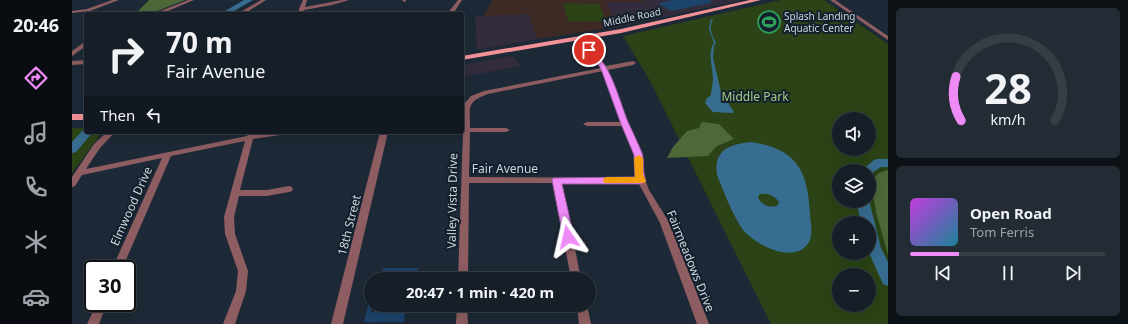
<!DOCTYPE html>
<meta charset="utf-8">
<style>
:root{--surface:#161f28;--page:#232c34;--text:#f1f3f6;--muted:#9ea2a8;--line:#353d45;--accent:#ef8bf7}
body{margin:0;font-family:"Noto Sans",sans-serif;background:var(--page);color:var(--text);height:100vh;display:flex;flex-direction:column;font-size:15px;white-space:nowrap}
*{box-sizing:border-box;margin:0}
p{font-size:13px;color:var(--muted)}
.icon{flex:none;width:22px;height:22px;fill:none;stroke:currentColor;stroke-width:2;stroke-linecap:round;stroke-linejoin:round}
.map{position:relative;flex:1;overflow:hidden}
.drawer{display:flex;flex-direction:column;gap:8px;padding:8px;background:#0c1116;width:240px}
.drawer>*{flex:none}
.guide{position:absolute;left:12px;top:12px;width:380px;height:122px;border-radius:4px;box-shadow:0 4px 16px #0002,0 0 0 1px var(--line);background:#161f28;color:var(--text);overflow:hidden}
.controls{position:absolute;left:760px;top:112px;display:grid;gap:8px}
.controls a{display:grid;place-items:center;width:44px;height:44px;border-radius:50%;background:var(--surface);box-shadow:0 4px 16px #0002,0 0 0 1px var(--line);font-size:20px}
.speed{position:absolute;left:12px;top:260px;display:flex;gap:8px;font-size:20px;font-weight:700;text-align:center}
.speed>*{display:grid;place-content:center;width:52px;height:52px;border-radius:50%;background:var(--surface);box-shadow:0 4px 16px #0002,0 0 0 1px var(--line);line-height:1}
.speed .limit{border:2px solid #111;border-radius:6px;background:#fff;color:#111}
.pin{position:absolute;display:grid;place-items:center;width:34px;height:34px;color:#fff;margin:-17px;border:2px solid #fff;border-radius:50%;box-shadow:0 1px 4px #0007}
.me{position:absolute;width:44px;margin:-22px;rotate:349deg;stroke-linejoin:round;filter:drop-shadow(0 0 3px #0008)}
.turn{display:flex;align-items:center;gap:14px;height:84px;padding:0 16px;font-size:18px}
.turn .icon{width:52px;height:52px;stroke-width:2.5}
.turn b{display:block;font-size:28px;line-height:34px}
.then{display:flex;align-items:center;height:38px;padding:0 16px;background:#0003;gap:8px;font-size:15px}
.drawer .card{flex:1;display:flex;flex-direction:column;justify-content:center;gap:6px;min-width:0;padding:0 14px;border-radius:6px;background:var(--page)}
.drawer .dial{align-items:center;gap:0}
.dial svg{height:104px;overflow:visible;fill:none;stroke:var(--line);stroke-width:7;stroke-linecap:round;text-anchor:middle}
.dial text{fill:var(--text);stroke:none}
.song{display:flex;align-items:center;gap:12px}
.cover{width:48px;height:48px;border-radius:6px;background:linear-gradient(135deg,hsl(290 70% 55%),hsl(190 70% 35%))}
.played{height:4px;border-radius:2px;background:linear-gradient(90deg,var(--accent) 25%,var(--line) 25%)}
.keys{display:flex;justify-content:space-around;direction:ltr}
.trip{position:absolute;left:292px;top:272px;width:232px;height:40px;border-radius:20px;background:var(--surface);box-shadow:0 4px 16px #0002,0 0 0 1px var(--line);font-weight:700;line-height:40px;text-align:center}
main{display:flex;flex:1;min-height:0}
.tab-bar{display:flex;flex-direction:column;width:72px;justify-content:space-around;align-items:center;background:#090c10;color:var(--muted)}
.tab-bar .icon{width:28px;height:28px}
.tab-bar .selected{color:var(--accent)}
.tab-bar b{font-size:18px;color:var(--text)}
.map>svg:first-child{display:block}
</style>
<main>
<nav class="tab-bar">
<b>20:46</b>
<svg class="icon selected" aria-label="directions" viewBox="0 0 24 24"><path d="M12 3l9 9-9 9-9-9zM9 14v-3h6M13 9l2 2-2 2"/></svg>
<svg class="icon" aria-label="music" viewBox="0 0 24 24"><path d="M9 18V5l10-2v13"/><circle cx="6" cy="18" r="3"/><circle cx="16" cy="16" r="3"/></svg>
<svg class="icon" aria-label="phone" viewBox="0 0 24 24"><path d="M5 4h4l2 5-3 2q2 4 5 5l2-3 5 2v4C11 20 4 13 5 4z"/></svg>
<svg class="icon" aria-label="climate" viewBox="0 0 24 24"><path d="M12 3v18M4 7l16 10M4 17L20 7"/></svg>
<svg class="icon" aria-label="car" viewBox="0 0 24 24"><path d="M5 17H2v-5l4-1 3-4h7l3 4 3 1v5h-3M9 17h6M6 11h13"/><circle cx="7" cy="17" r="2"/><circle cx="17" cy="17" r="2"/></svg>
</nav>
<div class="map">
<svg width="816" height="324" viewBox="0 0 816 324">
<rect width="100%" height="100%" fill="#1d2936"/>
<!-- commercial -->
<path fill="#322c3c" d="M573,0H671L545,27L534,2H569Z
M457,14L465,39L405,50L403,16Z
M440,56L449,66L390,77V65Z"/>
<!-- education -->
<path fill="#3d2a25" d="M421,0H573L569,2H534L545,27L465,39L457,14L411,16Z"/>
<!-- green -->
<path fill="#2b4316" fill-rule="evenodd" d="M709,0H752L816,44V324H699L578,81L551,36ZM767,119H797V149H767ZM767,171H797V201H767ZM767,223H797V253H767ZM767,275H797V305H767Z
M491,3L527,4L535,22L496,21Z
M0,128H14V132H30L0,173Z"/>
<!-- forest -->
<path fill="#4d6938" d="M77,0H113L78,14H57L66,11Z
M630,122L647,124L662,139L645,146L636,156L595,158L601,147L615,131L627,128Z
M816,170V255L804,212L799,181L807,173Z"/>
<!-- water -->
<path fill="#376d90" fill-rule="evenodd" d="M639,19L641,20C636,28 640,35 644,43L642,46L641,58L649,92L660,109L662,112L660,113L641,112L633,103L635,98L639,95C639,90 641,84 641,79C641,67 635,53 642,43L637,29Z
M679,142C725,149 736,171 738,215C739,224 741,235 737,242C723,266 680,244 669,227C659,211 652,192 645,175C641,150 658,144 679,142ZM688,194C696,193 702,195 707,202L706,205C698,209 689,205 686,197Z"/>
<g fill="none" stroke-linecap="round" stroke-linejoin="round">
<!-- river -->
<path fill="#376d90" fill-rule="evenodd" d="M172,0H181L157,14H148Z
M14,129V132H21L4,152L0,153V142L11,130Z
M806,159H816V167H809L797,175V171H789L802,160Z
M797,200L809,248L816,262V286L811,284L797,253V223H789L784,201Z"/>
</g>
<!-- building -->
<path fill="#1c436a" d="M603,0H639V3L599,11L586,3Z
M311,268H346L345,279H309Z
M297,302H299V312L302,313L304,305H334L332,322H292Z"/>
<g fill="none" stroke-linecap="round" stroke-linejoin="round">
<!-- minor -->
<path fill="#8d5d61" fill-rule="evenodd" d="M40,0H47L18,11L0,13V11L15,9Z
M116,0H122L89,14H81Z
M189,0H194L172,14H165Z
M231,0H235L233,7L270,0H277L260,5L232,10L230,14H226L227,9Z
M330,0H334V1L332,2Z
M386,0H390L381,14H375Z
M758,0H763L816,36V40Z
M504,37L526,56L534,66L561,61L564,63L561,65L536,70L557,124L571,155V174L577,190L597,222L637,324H625L588,223L567,184L490,183L509,279H499L481,183H397L396,279H386L392,104L399,96L412,91L529,68L522,58L502,40L501,39ZM531,71L549,122H515L511,124L515,126H550L563,155V174L564,178L397,177L398,132H434L438,130L434,128H398C398,107 394,102 416,94Z
M14,41V46L0,56V51Z
M14,60V64L0,65V61Z
M35,132H43L28,148L14,169L175,136L178,132H182L183,134L192,132H219L215,134L181,139L168,190H195L217,186L220,187L221,189L220,191L217,192L195,196H167L162,217L163,234L176,271L174,291L163,324H151L164,291L166,271L153,234L152,217L173,141L99,156L50,269H40L90,158L10,175L3,186L0,187V177L22,144Z
M308,132H316L271,324H259Z
M25,303H35L27,324H15Z
M385,305H395L396,324H384Z
M505,305H515L519,324H507Z"/>
<!-- major -->
<path fill="#f39199" fill-rule="evenodd" d="M678,0H689L549,33L390,60V56L549,29Z
M0,114H14V120H0Z"/>
</g>
<!-- route -->
<path fill="#ef8bf7" stroke="#9b5aa1" d="M515,49H519C540,67 546,97 556,122C561,133 566,143 570,153C573,162 570,172 574,181L569,184H490L502,237L500,240L496,241L492,240L491,237L480,180L481,178L563,177L562,155L549,124L529,69L522,58L515,51Z"/>
<!-- slow -->
<path fill="#f59e0b" d="M567,155L571,158V174L574,181L572,183H532L531,180L532,178L535,177H563L562,158Z"/>
<!-- icons -->
<defs>
<g id="stadium-ring" transform="scale(1.15)"><circle r="9.5" fill="#131f2c" stroke="#2e9e5b" stroke-width="1.5"/><path d="M0-5a6.5 5 0 1 0 0 10a6.5 5 0 1 0 0-10ZM-3.5-1.8h7v3.6h-7Z" fill="#2e9e5b"/></g>
</defs>
<g fill-rule="evenodd">
<use href="#stadium-ring" x="697" y="22"/>
</g>
<g text-anchor="middle" dominant-baseline="central" stroke-width="4" stroke-linejoin="round" paint-order="stroke">
<!-- far-poi labels -->
<g font-size="10" fill="#cdd5de" stroke="#131f2c" text-anchor="start">
<text x="712" y="16">Splash Landing<tspan x="712" dy="12">Aquatic Center</tspan></text>
</g>
<!-- far-street labels -->
<g font-size="10" fill="#cdd5de" stroke="#131f2c">
<text transform="translate(560 17) rotate(-12)">Middle Road</text>
</g>
<!-- park labels -->
<g font-size="12" fill="#a4cf85" stroke="#131f2c">
<text x="683" y="96">Middle Park</text>
</g>
<!-- street labels -->
<g font-size="12" fill="#cdd5de" stroke="#131f2c">
<text x="433" y="168">Fair Avenue</text>
<text transform="translate(380 201) rotate(-89)">Valley Vista Drive</text>
<text transform="translate(59 206) rotate(-66)">Elmwood Drive</text>
<text transform="translate(277 225) rotate(-76)">18th Street</text>
<text transform="translate(619 261) rotate(68)">Fairmeadows Drive</text>
</g>
</g>
</svg>
<div class="controls">
<a><svg class="icon" aria-label="sound" viewBox="0 0 24 24"><path d="M4 9h4l5-4v14l-5-4H4zM17 9q2 3 0 6"/></svg></a>
<a><svg class="icon" aria-label="layers" viewBox="0 0 24 24"><path d="M12 4l9 5-9 5-9-5zM3 14l9 5 9-5"/></svg></a>
<a>+</a>
<a>−</a>
</div>
<div class="speed"><div class="limit">30</div></div>
<div class="pin" style="left:517px;top:50px;background:#d93025"><svg class="icon" aria-label="arrive" viewBox="0 0 24 24"><path d="M6 21V4h12l-3 4 3 4H6"/></svg></div>
<svg class="me" style="left:496px;top:237px" viewBox="-20 -20 40 40"><path d="M0-17L14 15 0 8-14 15z" fill="#ef8bf7" stroke="#fff" stroke-width="4"/></svg>
<div class="trip">20:47 · 1 min · 420 m</div>
<div class="guide">
<div class="turn"><svg class="icon" aria-label="right" viewBox="0 0 24 24"><path d="M7 20v-9h11M14 6l5 5-5 5"/></svg><div><b>70 m</b>Fair Avenue</div></div>
<div class="then">Then<svg class="icon" aria-label="left" viewBox="0 0 24 24"><path d="M17 20v-9H6M10 6l-5 5 5 5"/></svg></div>
</div>
</div>
<section class="drawer">
<div class="card dial"><svg viewBox="0 0 100 80">
<path d="M14 69A42 42 0 1 1 86 69"/>
<path d="M14 69A42 42 0 0 1 10 35" stroke="#ef8bf7"/>
<text x="50" y="56" font-size="32" font-weight="700">28</text>
<text x="50" y="72" font-size="11">km/h</text>
</svg></div>
<div class="card">
<div class="song"><i class="cover"></i><div><b>Open Road</b><p>Tom Ferris</p></div></div>
<div class="played"></div>
<div class="keys"><svg class="icon" aria-label="previous" viewBox="0 0 24 24"><path d="M18 5L8 12l10 7zM5 5v14"/></svg><svg class="icon" aria-label="pause" viewBox="0 0 24 24"><path d="M8 5v14M16 5v14"/></svg><svg class="icon" aria-label="next" viewBox="0 0 24 24"><path d="M6 5l10 7-10 7zM19 5v14"/></svg></div>
</div>
</section>
</main>
